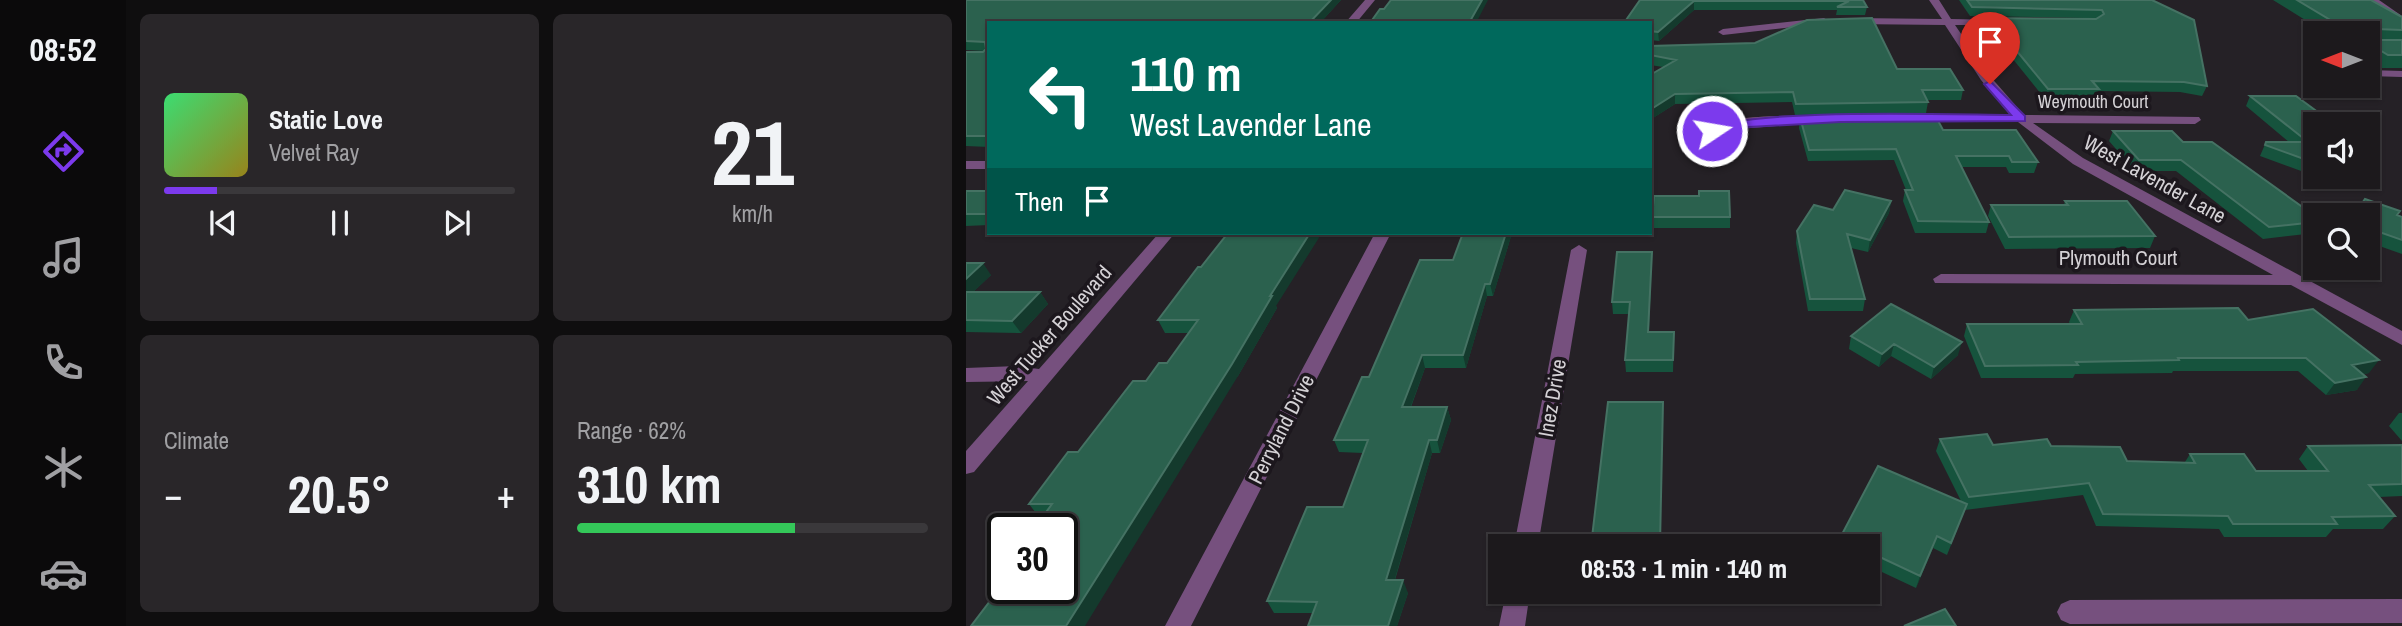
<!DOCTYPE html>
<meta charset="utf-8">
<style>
:root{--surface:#1c191c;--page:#292629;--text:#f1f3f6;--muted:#a0a0a3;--line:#3a383b;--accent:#7c3aed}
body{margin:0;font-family:"Archivo Narrow",sans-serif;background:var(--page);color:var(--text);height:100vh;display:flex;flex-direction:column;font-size:26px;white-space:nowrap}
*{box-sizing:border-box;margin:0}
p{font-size:23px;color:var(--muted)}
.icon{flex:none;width:38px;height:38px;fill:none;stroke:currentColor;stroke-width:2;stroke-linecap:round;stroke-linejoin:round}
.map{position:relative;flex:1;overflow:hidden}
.details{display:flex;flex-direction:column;gap:14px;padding:14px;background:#0f0e0f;width:840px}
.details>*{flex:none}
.banner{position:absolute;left:21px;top:21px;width:665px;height:214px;border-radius:0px;box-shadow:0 2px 5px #0004,0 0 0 2px var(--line);background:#00695c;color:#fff;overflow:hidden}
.needle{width:46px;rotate:270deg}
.buttons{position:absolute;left:1337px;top:21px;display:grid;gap:14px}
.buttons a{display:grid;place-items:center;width:77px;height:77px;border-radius:0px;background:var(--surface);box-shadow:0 2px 5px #0004,0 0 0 2px var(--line);font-size:35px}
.speed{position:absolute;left:21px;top:513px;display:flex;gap:14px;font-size:35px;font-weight:700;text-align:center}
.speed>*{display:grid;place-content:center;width:91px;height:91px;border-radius:50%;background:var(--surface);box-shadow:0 2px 5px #0004,0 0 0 2px var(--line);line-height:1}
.speed .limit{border:4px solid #111;border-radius:10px;background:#fff;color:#111}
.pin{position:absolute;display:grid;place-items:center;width:60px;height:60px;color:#fff;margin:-72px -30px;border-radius:50% 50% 50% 0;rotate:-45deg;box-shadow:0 0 7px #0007}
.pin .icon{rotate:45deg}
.me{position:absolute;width:77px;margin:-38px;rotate:78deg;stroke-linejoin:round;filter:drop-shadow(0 0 5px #0008)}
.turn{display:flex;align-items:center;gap:24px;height:147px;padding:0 28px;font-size:32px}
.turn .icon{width:91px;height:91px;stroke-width:2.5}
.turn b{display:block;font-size:49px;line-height:60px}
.then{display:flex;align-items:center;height:66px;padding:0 28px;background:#0003;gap:14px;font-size:26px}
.big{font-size:52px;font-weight:700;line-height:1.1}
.details .widget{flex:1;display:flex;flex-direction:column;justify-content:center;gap:10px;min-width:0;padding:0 24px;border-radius:10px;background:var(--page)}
.details .dial{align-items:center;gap:0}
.dial b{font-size:91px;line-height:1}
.song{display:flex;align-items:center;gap:21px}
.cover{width:84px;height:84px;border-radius:10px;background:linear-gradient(135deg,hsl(140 70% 55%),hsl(50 70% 35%))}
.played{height:7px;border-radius:4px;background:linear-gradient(90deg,var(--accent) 15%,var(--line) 15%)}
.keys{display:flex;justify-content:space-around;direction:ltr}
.heat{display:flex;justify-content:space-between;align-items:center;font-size:38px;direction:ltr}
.charge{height:10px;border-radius:5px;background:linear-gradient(90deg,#34c759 62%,var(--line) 0)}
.details .tiles{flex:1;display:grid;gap:14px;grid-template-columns:repeat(2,1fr)}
.trip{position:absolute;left:522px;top:534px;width:392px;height:70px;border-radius:0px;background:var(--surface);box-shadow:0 2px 5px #0004,0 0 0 2px var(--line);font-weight:700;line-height:70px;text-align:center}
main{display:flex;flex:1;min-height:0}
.dock{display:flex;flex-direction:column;width:126px;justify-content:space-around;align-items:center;background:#0b0a0b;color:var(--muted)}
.dock .icon{width:49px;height:49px}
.dock .on{color:var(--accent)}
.dock b{font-size:32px;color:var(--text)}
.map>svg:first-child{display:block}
</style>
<main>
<nav class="dock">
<b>08:52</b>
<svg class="icon on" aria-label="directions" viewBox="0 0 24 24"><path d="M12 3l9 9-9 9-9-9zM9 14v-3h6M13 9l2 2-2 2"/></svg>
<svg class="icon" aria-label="music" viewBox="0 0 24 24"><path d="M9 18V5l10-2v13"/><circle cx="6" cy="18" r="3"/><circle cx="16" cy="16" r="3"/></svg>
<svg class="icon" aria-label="phone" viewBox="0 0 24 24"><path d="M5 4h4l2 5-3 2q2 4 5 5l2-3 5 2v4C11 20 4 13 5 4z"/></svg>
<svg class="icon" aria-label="climate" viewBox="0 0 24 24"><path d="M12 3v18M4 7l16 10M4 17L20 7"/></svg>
<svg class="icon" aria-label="car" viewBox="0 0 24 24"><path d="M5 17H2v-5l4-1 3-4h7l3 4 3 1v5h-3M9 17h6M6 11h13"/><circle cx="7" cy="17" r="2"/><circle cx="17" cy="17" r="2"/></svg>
</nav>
<section class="details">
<div class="tiles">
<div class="widget">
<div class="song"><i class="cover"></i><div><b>Static Love</b><p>Velvet Ray</p></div></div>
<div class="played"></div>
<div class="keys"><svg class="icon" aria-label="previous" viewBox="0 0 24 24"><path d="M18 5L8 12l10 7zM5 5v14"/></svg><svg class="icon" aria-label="pause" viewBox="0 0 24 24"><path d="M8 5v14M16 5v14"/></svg><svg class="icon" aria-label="next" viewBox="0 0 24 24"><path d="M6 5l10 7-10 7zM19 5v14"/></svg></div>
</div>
<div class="widget dial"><b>21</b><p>km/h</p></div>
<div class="widget"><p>Climate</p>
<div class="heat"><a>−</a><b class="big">20.5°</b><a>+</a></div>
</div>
<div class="widget"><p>Range · 62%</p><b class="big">310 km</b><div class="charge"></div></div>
</div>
</section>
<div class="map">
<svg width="1436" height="626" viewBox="0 0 1436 626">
<rect width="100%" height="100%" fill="#252126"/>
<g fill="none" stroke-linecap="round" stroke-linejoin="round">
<!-- minor -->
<path fill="#76507e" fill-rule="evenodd" d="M399,0H409L390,23H379Z
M963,0H973L985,19L1041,20L1042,22L1037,25H989L1023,75L1058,115L1233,117L1235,120L1229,124L1067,123L1117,158L1436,331V345L1325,285L969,283L967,279L975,274L1307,275L1107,164L1052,122L943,121L941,118L947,114L1044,115L1015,80L979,25L886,24L881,21L886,18L976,19Z
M1402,0H1413L1436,16V23Z
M858,18L863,21L862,23L757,35L752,32L757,29Z
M1340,44H1349V50L1336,49V45Z
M1402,70L1436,71V77L1402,76Z
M856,115L860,116V122L759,130L752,133L751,148L746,149L739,145L740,131C761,112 827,117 856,115Z
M0,161H23V169H0Z
M193,233H209L8,472L0,474V451L62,381L0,382V368L51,366L73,369Z
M409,233H425L225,626H199Z
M613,245L621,250L572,546H548L605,250Z
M540,592H564L559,626H533Z
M1436,599V623L1104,624L1095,620L1091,612L1095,604L1104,600Z"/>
</g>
<!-- wall -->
<path fill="#16533d" d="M0,0H375L354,23H23V147L0,146V52H17L19,51L0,50Z
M674,0H897L901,7L899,15H870L871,10H728L693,41L684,40V23Z
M993,0H1186L1241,86L1236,96L1214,92L1132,91L1129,99H1079L1038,48H1029L1013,27L1015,18H1119L1004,16Z
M1307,0H1405L1436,17V68H1415L1402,59V33H1360Z
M684,46L931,69L997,90L995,100H961L962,102L960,113L829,115L826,102L709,104L687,118L684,147V75L697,67L684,65Z
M1284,96L1349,124V176L1294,156L1300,142H1323L1280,106Z
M834,117L977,130L1072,162L1068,173H1043L1040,167H995L1023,222L1020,233H949L937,201L939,190H940L928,160L842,161L833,128Z
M1147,131L1217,142L1349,216V233L1297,239L1210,171H1169L1143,141Z
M0,191H23V225L0,226Z
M733,196L764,217V228H687L686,217Z
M925,201L923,213L902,252L885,248L899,299L897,311H842L830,243L831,231L867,210Z
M1099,201L1189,236L1184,248L1039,249L1022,216L1025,205H1098Z
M1402,215H1431L1436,217V254L1402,242Z
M497,233H546L527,296H521L500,368H459L445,407H481L485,420L474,453H466L429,580L442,593L431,626H342L347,613H308L301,601L377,507L397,453L373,452L368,440L403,377L487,260Z
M686,252L683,332H708L707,372H660L659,360L663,314H647L646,302Z
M0,263L25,275L7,292H74L82,304L55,333L0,332Z
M235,267L310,306L311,308L272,376L96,528H73L70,526L77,517H73L63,504L180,381L201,363L223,333H199L192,320Z
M1108,310L1282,320L1403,373L1397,374L1391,390L1360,395L1332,371H1207L1206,373L1109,374L1107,378H1015L998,336L1001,324H1104L1103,322Z
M885,336L992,355L965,379L925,356L913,367L883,349Z
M1433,413H1436V441L1423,426Z
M697,414L694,546H625Z
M974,439L1027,445L1085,446L1161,461L1219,462L1224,454L1290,471H1342L1333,459L1342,446L1436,445V496L1413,497L1429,516L1417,529H1367L1360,537H1258L1253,529L1130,526L1117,495L999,510L981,555L967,548L950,588L901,565V546H872L874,538L995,501L970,451Z"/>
<!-- shaded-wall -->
<path fill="#143a2d" d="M365,0H375L354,23H343Z
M516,0H522L510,23H503Z
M728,1V10L693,41L692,32Z
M709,94V104L687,118L684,147L687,108Z
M686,178V190H684V179Z
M925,201L923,213L902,252L904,240Z
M344,233H356L310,306L311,308L272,376L119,626H100L304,296Z
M540,233H546L527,296L524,284Z
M686,252V264L682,344V332Z
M17,263L25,275L0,299V279Z
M519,284L521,296L500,368L497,355Z
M74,292L82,304L55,333L46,321Z
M996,342L992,355L965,379L968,367Z
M928,344L925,356L913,367L916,354Z
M456,355L459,368L440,419L436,407Z
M1413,360L1403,373L1377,378L1386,365Z
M1400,377L1391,390L1360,395L1369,383Z
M481,407L485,420L474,453L471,440Z
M463,440L466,453L425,592L420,580Z
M971,536L967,548L950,588L954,576Z
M437,580L442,593L431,626H422Z"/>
<!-- building -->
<path fill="#2b614e" stroke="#457263" stroke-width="2" d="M0,0H365L343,23H23V136H0V52H17L20,49L19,42L0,41Z
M425,0H516L503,23H404L414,9H418Z
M674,0H897L901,7H871L883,1H728L692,32L684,31V23H658Z
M1001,0H1186L1228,20L1241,86L1218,82L1126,81L1133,89H1082L1041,39H1031L1015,18L1130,19L1138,14L1136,10L1006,7Z
M1331,0H1405L1436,17V30L1409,29L1406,38L1409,40H1436V55H1422L1402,43V33H1386Z
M906,18L931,69H984L997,90H956L962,102L830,104L827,92L709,94L687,108L684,133V75L710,60L684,55V46L789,43L841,20Z
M1284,96H1330L1368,124H1349V163L1299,145L1300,142H1342Z
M969,115L977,130H1050L1072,162H1046L1043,156H990L1023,222L952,221L939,190H947L930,149L843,150L834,117Z
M1147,131H1206L1217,142H1246L1349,216V222L1303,227L1215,160H1173Z
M879,190L925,201L904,240L881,234L899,299H844L831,231L848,205L867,210Z
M0,191H23V214H0Z
M733,191H763L764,217H686L688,196H733Z
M1399,199L1434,211L1431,215L1436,217V240L1402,228V215H1388Z
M1099,201H1161L1189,236L1043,237L1025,205H1102Z
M262,233H344L304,296H306L266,364L100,626H5L37,584V588H96V528H77L79,526H70L86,504H63L102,452H112L167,381H180L193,363H201L232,320H192L232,267H235Z
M497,233H540L524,284H519L497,355H456L436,407H481L471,440H463L420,580H437L422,626H342L351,602L301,601L341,507H377L402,440H368L396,377H403L454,260H487Z
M651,252H686L682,332H708L707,360H659L664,302H646Z
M0,263H17L0,279Z
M0,292H74L46,321L0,320Z
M925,304L996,342L968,367L928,344L916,354L885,336Z
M1272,308L1282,320L1347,309L1413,360L1386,365L1400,377L1369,383L1340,358H1212L1213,360L1110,362L1112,365L1019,366L1001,324H1116L1108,310Z
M642,402H697L694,544L625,546Z
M1021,434L1027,445L1081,439L1085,446L1154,447L1161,461L1229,463L1224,454H1278L1290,471H1362L1342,446L1436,445V484L1403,485L1429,516L1366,517L1371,524H1267L1262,516L1137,514L1123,483L1003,497L974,439Z
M912,466L1001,504L985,543L971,536L954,576L901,551V546H891L874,538Z
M979,609L990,626H938Z"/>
<!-- route -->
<path fill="#7c3aed" stroke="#51269a" stroke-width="2" d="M1024,81L1059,116V121L874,122L783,127L746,134L740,131C771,107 994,115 1045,115L1018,84Z"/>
<g text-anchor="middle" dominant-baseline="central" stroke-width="7" stroke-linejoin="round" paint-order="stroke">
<!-- far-street labels -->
<g font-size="18" fill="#d4d1d5" stroke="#1c171d">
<text x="1127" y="101">Weymouth Court</text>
</g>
<!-- street labels -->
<g font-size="21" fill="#d4d1d5" stroke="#1c171d">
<text transform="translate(1189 179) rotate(29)">West Lavender Lane</text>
<text x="1152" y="257">Plymouth Court</text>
<text transform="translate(83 335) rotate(-49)">West Tucker Boulevard</text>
<text transform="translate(586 398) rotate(-80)">Inez Drive</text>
<text transform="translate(315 429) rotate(-63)">Perryland Drive</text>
</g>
</g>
</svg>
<div class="buttons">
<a><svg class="needle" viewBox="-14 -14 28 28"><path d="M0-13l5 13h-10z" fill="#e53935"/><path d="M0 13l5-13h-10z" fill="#a0a0a3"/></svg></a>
<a><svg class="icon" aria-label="sound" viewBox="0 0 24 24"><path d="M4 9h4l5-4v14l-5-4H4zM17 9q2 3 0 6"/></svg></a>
<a><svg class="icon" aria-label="search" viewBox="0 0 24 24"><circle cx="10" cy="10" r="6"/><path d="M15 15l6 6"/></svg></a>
</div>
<div class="speed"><div class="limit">30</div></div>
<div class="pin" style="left:1024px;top:84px;background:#d93025"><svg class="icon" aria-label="arrive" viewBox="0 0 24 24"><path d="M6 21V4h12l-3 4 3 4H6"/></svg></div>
<svg class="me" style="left:746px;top:131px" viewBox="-20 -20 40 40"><circle r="17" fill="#7c3aed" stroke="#fff" stroke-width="3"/><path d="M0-11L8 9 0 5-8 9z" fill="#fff"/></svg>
<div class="trip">08:53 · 1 min · 140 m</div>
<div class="banner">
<div class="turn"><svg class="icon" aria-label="left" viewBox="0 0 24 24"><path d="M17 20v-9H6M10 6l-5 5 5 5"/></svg><div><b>110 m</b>West Lavender Lane</div></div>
<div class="then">Then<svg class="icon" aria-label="arrive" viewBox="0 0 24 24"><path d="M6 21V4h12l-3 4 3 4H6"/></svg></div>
</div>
</div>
</main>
